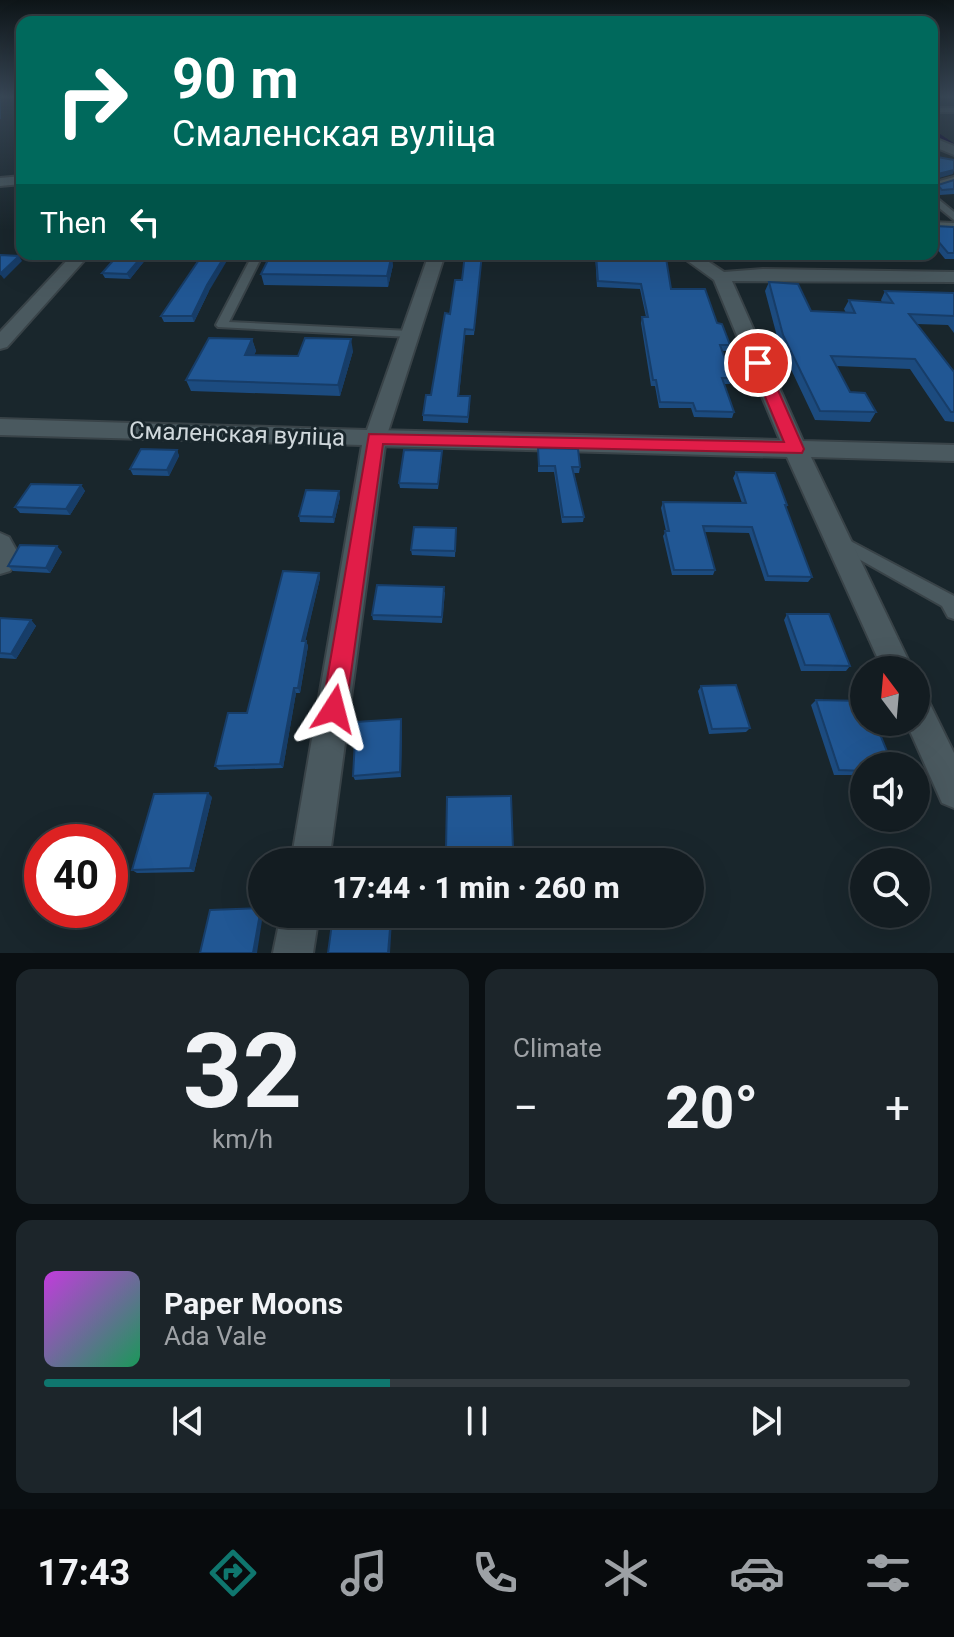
<!DOCTYPE html>
<meta charset="utf-8">
<style>
:root{--surface:#131c21;--page:#1c252a;--text:#f1f3f6;--muted:#9da1a5;--line:#323a3f;--accent:#0f766e}
body{margin:0;font-family:Roboto,sans-serif;background:var(--page);color:var(--text);height:100vh;display:flex;flex-direction:column;font-size:30px;white-space:nowrap}
*{box-sizing:border-box;margin:0}
p{font-size:26px;color:var(--muted)}
.icon{flex:none;width:44px;height:44px;fill:none;stroke:currentColor;stroke-width:2;stroke-linecap:round;stroke-linejoin:round}
.map{position:relative;height:953px;overflow:hidden}
.sheet{display:flex;flex-direction:column;gap:16px;padding:16px;background:#0a0f12;flex:1}
.sheet>*{flex:none}
.hud{position:absolute;left:16px;top:16px;width:922px;height:244px;border-radius:16px;box-shadow:0 8px 32px #0002,0 0 0 2px var(--line);background:#00695c;color:#fff;overflow:hidden}
.needle{width:52px;rotate:344deg}
.tools{position:absolute;left:850px;top:656px;display:grid;gap:16px}
.tools a{display:grid;place-items:center;width:80px;height:80px;border-radius:50%;background:var(--surface);box-shadow:0 8px 32px #0002,0 0 0 2px var(--line);font-size:40px}
.speed{position:absolute;left:24px;top:824px;display:flex;gap:16px;font-size:40px;font-weight:700;text-align:center}
.speed>*{display:grid;place-content:center;width:104px;height:104px;border-radius:50%;background:var(--surface);box-shadow:0 8px 32px #0002,0 0 0 2px var(--line);line-height:1}
.speed .limit{border:12px solid #d22;background:#fff;color:#111}
.pin{position:absolute;display:grid;place-items:center;width:68px;height:68px;color:#fff;margin:-34px;border:4px solid #fff;border-radius:50%;box-shadow:0 2px 8px #0007}
.me{position:absolute;width:88px;margin:-44px;rotate:9deg;stroke-linejoin:round;filter:drop-shadow(0 0 6px #0008)}
.turn{display:flex;align-items:center;gap:28px;height:168px;padding:0 24px;font-size:36px}
.turn .icon{width:104px;height:104px;stroke-width:2.5}
.turn b{display:block;font-size:56px;line-height:68px}
.then{display:flex;align-items:center;height:76px;padding:0 24px;background:#0003;gap:16px;font-size:30px}
.big{font-size:60px;font-weight:800;line-height:1.1}
.sheet .card{flex:1;display:flex;flex-direction:column;justify-content:center;gap:12px;min-width:0;padding:0 28px;border-radius:16px;background:var(--page)}
.sheet .dial{align-items:center;gap:0}
.dial b{font-size:104px;line-height:1}
.song{display:flex;align-items:center;gap:24px}
.cover{width:96px;height:96px;border-radius:12px;background:linear-gradient(135deg,hsl(290 70% 55%),hsl(150 70% 35%))}
.played{height:8px;border-radius:4px;background:linear-gradient(90deg,var(--accent) 40%,var(--line) 40%)}
.keys{display:flex;justify-content:space-around;direction:ltr}
.heat{display:flex;justify-content:space-between;align-items:center;font-size:44px;direction:ltr}
.sheet .tiles{flex:1;display:grid;gap:16px;grid-template-columns:1fr 1fr}
.card:last-child{grid-column:span 2}
.trip{position:absolute;left:248px;top:848px;width:456px;height:80px;border-radius:40px;background:var(--surface);box-shadow:0 8px 32px #0002,0 0 0 2px var(--line);font-weight:800;line-height:80px;text-align:center}
.tabs{display:flex;height:128px;justify-content:space-around;align-items:center;background:#080b0d;color:var(--muted)}
.tabs .icon{width:56px;height:56px}
.tabs .selected{color:var(--accent)}
.tabs b{font-size:36px;color:var(--text)}
.map>svg:first-child{display:block}
</style>
<div class="map">
<svg width="954" height="953" viewBox="0 0 954 953">
<rect width="100%" height="100%" fill="#19262c"/>
<g fill="none" stroke-linecap="round" stroke-linejoin="round">
<!-- stream -->
<path stroke="#09002e" stroke-width="4" d="M932,131L954,146"/>
<!-- service casing -->
<g stroke="#394348" stroke-width="4">
<path id="service" d="M932,108H954V112H932Z
M954,177V182L932,188V183Z
M932,194L954,212V220L932,202Z
M932,222L954,223V229L932,228Z
M253,254H263L229,322L410,331L416,334L410,337L218,327L216,325Z
M839,535L954,596V619L948,617L942,606L834,545L831,541L834,537Z"/>
</g>
<!-- minor casing -->
<g stroke="#394348" stroke-width="4">
<path id="minor" d="M932,137L954,146V155L932,146Z
M22,176V184L0,186V178Z
M678,254H697L724,272L763,269L954,272V282L732,281L803,441L954,445V461L811,457L913,670H883L787,457L375,446L367,444L364,438L367,432L375,430L780,440L714,280Z
M0,533L9,537L19,555L10,571L0,574Z
M916,694L927,698L954,753V808L942,803L906,722H916Z"/>
</g>
<!-- tertiary casing -->
<g stroke="#394348" stroke-width="4">
<path id="tertiary" d="M73,254H90L7,347L0,349V332Z
M429,254H445L386,438L329,862H291L362,445L0,435V419L367,430Z
M281,914H319L313,953H273Z"/>
</g>
<!-- service -->
<use href="#service" fill="#4a595f" fill-rule="evenodd"/>
<!-- minor -->
<use href="#minor" fill="#4a595f" fill-rule="evenodd"/>
<!-- tertiary -->
<use href="#tertiary" fill="#4a595f" fill-rule="evenodd"/>
</g>
<!-- wall -->
<path fill="#1c4b7f" d="M954,180V194L940,195L935,190L938,185Z
M932,207L938,214L936,219L933,220L935,226L954,227V259H945L932,243Z
M150,254L130,279L105,278L102,273Z
M271,254H299L300,256L393,265L388,287L264,285L261,274Z
M482,254L474,335H465L459,396L470,402L468,423L423,421V415L431,395L450,314L462,280Z
M595,254H656L657,257L671,289L717,323L730,345L728,351H722L732,378L730,384H724L734,412L732,418L694,417L691,408H659L655,386H651L641,323L642,317H646L640,289L597,287Z
M769,282L811,311L846,313L844,309L849,300L882,302L881,300L885,291L954,293V333L948,325L916,324L954,372V422L945,421L910,369L836,366L850,392L876,412L870,422L815,420L779,344L765,291Z
M209,291L194,322H164L161,316Z
M252,339L256,351L254,355L298,356L353,351L340,396L191,391L186,380Z
M538,448L580,467L579,473H574L584,517L583,522L562,523L554,472H538Z
M177,450L179,456L169,476L133,475L130,469Z
M442,457L438,489L400,488L399,483Z
M736,472L787,505L786,508L812,577L808,582L765,581L749,533L704,532L715,570L713,575H672L663,536L666,531L661,508L663,502L742,503L733,478Z
M81,485L85,491L70,515L20,513L15,507Z
M340,497L334,523L300,522L299,516Z
M456,534L455,557L412,555L411,550Z
M62,552L50,573L13,571L8,566Z
M319,573L320,578L305,641H306L308,646L300,693H296L283,768L219,770L215,766L247,713Z
M445,592L442,623L373,620L372,615Z
M787,614L850,666L846,671H801L784,620Z
M0,618L31,620L36,626L16,659L0,658Z
M701,686L750,728L746,732L709,734L698,691Z
M816,700L864,766V775H834L811,705Z
M402,723L401,777L355,780L353,776Z
M212,797L194,872L137,873L132,870Z
M513,849V853L447,854L446,850Z"/>
<!-- shaded-wall -->
<path fill="#173d68" d="M0,96H1V119H0Z
M954,170L953,174L932,180L934,175Z
M144,254H150L130,279L127,274Z
M226,254H231L209,291L194,322L192,316L207,285Z
M392,254L393,265L388,287L387,276Z
M19,256L22,261L4,279L0,274Z
M252,339L256,351L249,366L245,355Z
M351,339L353,351L340,396L338,385Z
M177,450L179,456L169,476L167,470Z
M81,485L85,491L70,515L66,509Z
M339,491L340,497L334,523L333,517Z
M57,546L62,552L50,573L46,568Z
M319,573L320,578L304,647L302,641Z
M31,620L36,626L16,659L11,654Z
M306,641L308,646L300,693L298,688Z
M294,688L296,693L283,768L280,764Z
M401,719L402,723L401,777L400,772Z
M208,793L212,797L194,872L190,868Z
M261,908L262,910V914H263L257,953H253Z
M391,917L392,920L390,953H388Z"/>
<!-- building -->
<path fill="#215794" stroke="#173d68" stroke-width="2" d="M932,156L954,160V170L934,175L932,178Z
M954,180V189L942,190L938,185Z
M932,207L938,214L932,217Z
M932,218L935,226L954,227V253H948L932,234Z
M119,254H144L127,274L102,273Z
M203,254H226L207,285L192,316H161Z
M271,254H298L297,256L366,257L367,254H392L387,276L261,274Z
M465,254H482L474,330L465,329L458,396H470L468,417L423,415L426,395H431L445,313L450,314L455,280H462Z
M596,254H656L657,257L666,258L671,289H705L717,323L722,324L730,345H720L732,378H722L734,412L696,411L693,403L660,402L656,380H653L642,317H648L641,284L598,281Z
M0,255L19,256L0,274Z
M769,282L798,284L811,311L855,313L849,300L893,303L885,291L954,293V316L909,314L954,372V412H951L915,359L831,356L850,392L865,393L876,412L820,411L783,335Z
M209,338L252,339L245,355L298,356L305,338L351,339L338,385L186,380Z
M538,448L578,449L580,467H572L584,517H563L555,466H539Z
M141,449L177,450L167,470L130,469Z
M404,450L442,451L438,484L399,483Z
M736,472L775,473L787,505H785L812,577L768,576L752,527L703,526L715,570H674L665,531H669L663,502L746,503Z
M31,484L81,485L66,509L15,507Z
M306,490L339,491L333,517L299,516Z
M414,527L456,528L455,551L411,550Z
M20,545L57,546L46,568L8,566Z
M283,571L319,573L302,641H306L298,688H294L280,764L215,766L228,713H247Z
M377,585L444,587L442,617L372,615Z
M787,614H829L850,666L805,665Z
M0,618L31,620L11,654L0,653Z
M736,685L750,728L712,729L701,686Z
M816,700L864,701V722H875L893,766H864V771L839,770Z
M401,719L400,772L353,776L356,722Z
M208,793L190,868L132,870L154,794Z
M511,796L513,849L446,850L447,797Z
M261,908L253,953H200L210,910Z
M333,916L391,917L388,953H328Z"/>
<!-- sky -->
<linearGradient id="sky" x2="0" y2="1"><stop stop-color="#0e1518"/><stop offset="0.42" stop-color="#384756"/><stop offset="1" stop-color="#384756" stop-opacity="0"/></linearGradient>
<rect width="954" height="230" fill="url(#sky)"/>
<!-- route -->
<path fill="#e11d48" stroke="#92132f" stroke-width="2" d="M758,358L766,363L804,449L802,453L383,444L346,709L342,718L334,721L325,718L322,709L369,434L784,442L751,363Z"/>
<g text-anchor="middle" dominant-baseline="central" stroke-width="6" stroke-linejoin="round" paint-order="stroke">
<!-- street labels -->
<g font-size="24" fill="#d0d8dc" stroke="#19262c">
<text transform="translate(237 434) rotate(2)">Смаленская вуліца</text>
</g>
</g>
</svg>
<div class="tools">
<a><svg class="needle" viewBox="-14 -14 28 28"><path d="M0-13l5 13h-10z" fill="#e53935"/><path d="M0 13l5-13h-10z" fill="#9da1a5"/></svg></a>
<a><svg class="icon" aria-label="sound" viewBox="0 0 24 24"><path d="M4 9h4l5-4v14l-5-4H4zM17 9q2 3 0 6"/></svg></a>
<a><svg class="icon" aria-label="search" viewBox="0 0 24 24"><circle cx="10" cy="10" r="6"/><path d="M15 15l6 6"/></svg></a>
</div>
<div class="speed"><div class="limit">40</div></div>
<div class="pin" style="left:758px;top:363px;background:#d93025"><svg class="icon" aria-label="arrive" viewBox="0 0 24 24"><path d="M6 21V4h12l-3 4 3 4H6"/></svg></div>
<svg class="me" style="left:334px;top:709px" viewBox="-20 -20 40 40"><path d="M0-17L14 15 0 8-14 15z" fill="#e11d48" stroke="#fff" stroke-width="4"/></svg>
<div class="trip">17:44 · 1 min · 260 m</div>
<div class="hud">
<div class="turn"><svg class="icon" aria-label="right" viewBox="0 0 24 24"><path d="M7 20v-9h11M14 6l5 5-5 5"/></svg><div><b>90 m</b>Смаленская вуліца</div></div>
<div class="then">Then<svg class="icon" aria-label="left" viewBox="0 0 24 24"><path d="M17 20v-9H6M10 6l-5 5 5 5"/></svg></div>
</div>
</div>
<section class="sheet">
<div class="tiles">
<div class="card dial"><b>32</b><p>km/h</p></div>
<div class="card"><p>Climate</p>
<div class="heat"><a>−</a><b class="big">20°</b><a>+</a></div>
</div>
<div class="card">
<div class="song"><i class="cover"></i><div><b>Paper Moons</b><p>Ada Vale</p></div></div>
<div class="played"></div>
<div class="keys"><svg class="icon" aria-label="previous" viewBox="0 0 24 24"><path d="M18 5L8 12l10 7zM5 5v14"/></svg><svg class="icon" aria-label="pause" viewBox="0 0 24 24"><path d="M8 5v14M16 5v14"/></svg><svg class="icon" aria-label="next" viewBox="0 0 24 24"><path d="M6 5l10 7-10 7zM19 5v14"/></svg></div>
</div>
</div>
</section>
<nav class="tabs">
<b>17:43</b>
<svg class="icon selected" aria-label="directions" viewBox="0 0 24 24"><path d="M12 3l9 9-9 9-9-9zM9 14v-3h6M13 9l2 2-2 2"/></svg>
<svg class="icon" aria-label="music" viewBox="0 0 24 24"><path d="M9 18V5l10-2v13"/><circle cx="6" cy="18" r="3"/><circle cx="16" cy="16" r="3"/></svg>
<svg class="icon" aria-label="phone" viewBox="0 0 24 24"><path d="M5 4h4l2 5-3 2q2 4 5 5l2-3 5 2v4C11 20 4 13 5 4z"/></svg>
<svg class="icon" aria-label="climate" viewBox="0 0 24 24"><path d="M12 3v18M4 7l16 10M4 17L20 7"/></svg>
<svg class="icon" aria-label="car" viewBox="0 0 24 24"><path d="M5 17H2v-5l4-1 3-4h7l3 4 3 1v5h-3M9 17h6M6 11h13"/><circle cx="7" cy="17" r="2"/><circle cx="17" cy="17" r="2"/></svg>
<svg class="icon" aria-label="filters" viewBox="0 0 24 24"><path d="M4 7h16M4 17h16"/><circle cx="9" cy="7" r="2"/><circle cx="15" cy="17" r="2"/></svg>
</nav>
